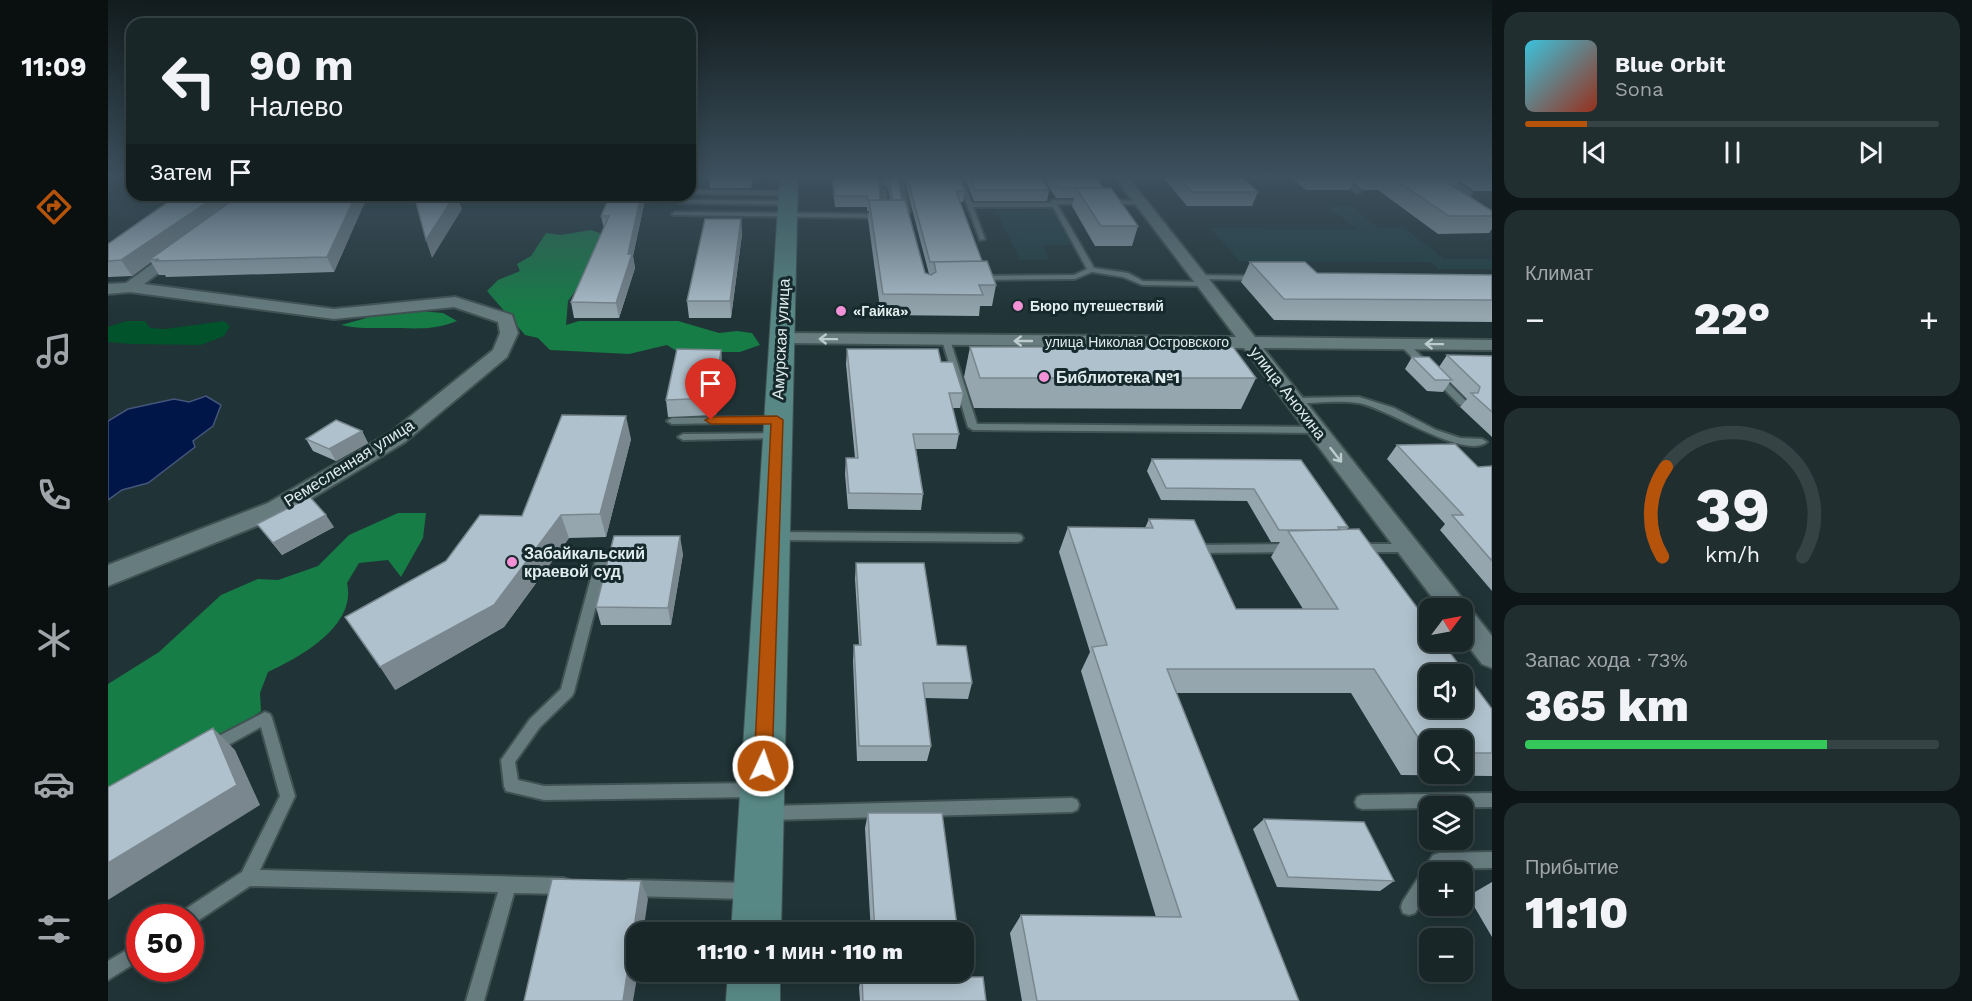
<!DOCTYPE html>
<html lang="ru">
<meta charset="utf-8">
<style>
:root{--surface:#182628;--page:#212e30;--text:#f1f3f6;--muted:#9fa5a8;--line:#364345;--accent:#b45309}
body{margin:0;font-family:"Work Sans",sans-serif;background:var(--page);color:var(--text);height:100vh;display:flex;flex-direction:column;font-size:22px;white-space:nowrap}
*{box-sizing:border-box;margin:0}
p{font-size:20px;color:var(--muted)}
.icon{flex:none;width:33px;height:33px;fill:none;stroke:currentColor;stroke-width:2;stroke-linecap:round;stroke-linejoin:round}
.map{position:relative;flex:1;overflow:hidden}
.panel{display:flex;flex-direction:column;gap:12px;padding:12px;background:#0d1516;width:480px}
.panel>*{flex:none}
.top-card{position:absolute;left:18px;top:18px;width:570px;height:183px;border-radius:18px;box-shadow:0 3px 15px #0003,0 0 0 2px var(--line);background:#182628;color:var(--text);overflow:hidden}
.needle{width:39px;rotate:58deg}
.fabs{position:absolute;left:1311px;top:598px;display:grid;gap:12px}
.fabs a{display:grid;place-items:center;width:54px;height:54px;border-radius:12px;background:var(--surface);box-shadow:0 3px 15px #0003,0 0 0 2px var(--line);font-size:30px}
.speed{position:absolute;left:18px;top:904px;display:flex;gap:12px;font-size:30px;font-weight:700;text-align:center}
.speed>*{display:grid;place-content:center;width:78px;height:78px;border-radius:50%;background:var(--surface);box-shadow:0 3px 15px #0003,0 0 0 2px var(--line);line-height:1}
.speed .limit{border:9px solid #d22;background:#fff;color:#111}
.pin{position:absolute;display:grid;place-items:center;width:51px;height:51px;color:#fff;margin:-62px -26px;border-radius:50% 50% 50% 0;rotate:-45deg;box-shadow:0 0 6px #0007}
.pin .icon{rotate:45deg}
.me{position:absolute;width:66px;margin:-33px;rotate:3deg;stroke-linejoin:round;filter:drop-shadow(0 0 4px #0008)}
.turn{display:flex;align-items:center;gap:21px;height:126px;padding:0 24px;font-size:27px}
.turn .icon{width:78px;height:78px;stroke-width:2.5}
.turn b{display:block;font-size:42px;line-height:51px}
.then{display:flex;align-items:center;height:57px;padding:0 24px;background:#0003;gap:12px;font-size:22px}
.big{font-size:45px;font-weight:800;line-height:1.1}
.panel .card{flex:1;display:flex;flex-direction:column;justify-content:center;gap:9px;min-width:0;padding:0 21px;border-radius:18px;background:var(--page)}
.panel .dial{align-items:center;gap:0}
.dial svg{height:156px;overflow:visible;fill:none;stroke:var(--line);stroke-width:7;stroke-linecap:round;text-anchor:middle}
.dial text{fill:var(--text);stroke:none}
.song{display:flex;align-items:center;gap:18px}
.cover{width:72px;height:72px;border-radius:9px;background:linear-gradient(135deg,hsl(190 70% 55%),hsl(10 70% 35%))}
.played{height:6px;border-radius:3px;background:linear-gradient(90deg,var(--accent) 15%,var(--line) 15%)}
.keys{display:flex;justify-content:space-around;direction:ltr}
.heat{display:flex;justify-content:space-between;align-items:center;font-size:33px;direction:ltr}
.charge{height:9px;border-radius:4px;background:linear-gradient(90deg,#34c759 73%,var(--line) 0)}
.trip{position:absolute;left:518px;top:922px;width:348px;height:60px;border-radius:18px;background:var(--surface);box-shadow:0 3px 15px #0003,0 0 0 2px var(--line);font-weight:800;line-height:60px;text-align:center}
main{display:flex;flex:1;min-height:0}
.menu{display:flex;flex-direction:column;width:108px;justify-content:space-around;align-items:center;background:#0a0f10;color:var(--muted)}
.menu .icon{width:42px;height:42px}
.menu .current{color:var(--accent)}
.menu b{font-size:27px;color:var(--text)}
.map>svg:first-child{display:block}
</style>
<main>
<nav class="menu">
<b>11:09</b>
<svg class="icon current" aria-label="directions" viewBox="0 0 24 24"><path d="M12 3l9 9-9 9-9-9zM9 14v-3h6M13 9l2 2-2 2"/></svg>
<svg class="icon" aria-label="music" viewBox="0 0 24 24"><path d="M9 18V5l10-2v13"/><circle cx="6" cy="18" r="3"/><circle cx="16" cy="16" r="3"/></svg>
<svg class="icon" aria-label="phone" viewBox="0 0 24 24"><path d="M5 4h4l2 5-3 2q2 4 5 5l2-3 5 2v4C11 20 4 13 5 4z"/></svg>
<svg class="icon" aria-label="climate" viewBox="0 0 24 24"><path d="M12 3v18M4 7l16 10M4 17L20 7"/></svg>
<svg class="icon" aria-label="car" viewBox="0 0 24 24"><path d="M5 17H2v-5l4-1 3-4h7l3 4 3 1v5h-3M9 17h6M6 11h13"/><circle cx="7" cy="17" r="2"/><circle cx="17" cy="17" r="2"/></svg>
<svg class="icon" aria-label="filters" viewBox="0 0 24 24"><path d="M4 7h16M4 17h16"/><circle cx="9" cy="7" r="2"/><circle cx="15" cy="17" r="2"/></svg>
</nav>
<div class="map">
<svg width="1384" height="1001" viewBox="0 0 1384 1001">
<rect width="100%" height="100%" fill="#203336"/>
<!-- built -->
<path fill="#213e42" d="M1221,207H1244L1270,228H1296L1336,259H1384V269H1331L1322,262L1131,261L1102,228L1248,229Z
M944,210L963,245H935L941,260H912L888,211Z"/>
<!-- green -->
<path fill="#01532b" d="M18,321H37L42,328L57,329L116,321L122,326L116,336L93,345L22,344L0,342V327Z"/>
<!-- forest -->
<path fill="#167d46" d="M483,230L494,234L478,276L460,301L458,325L471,321H570L611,333L629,331L644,333L652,345L632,352H570L559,345L521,354L442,350L430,338L417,335L379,291L390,280L412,271L409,264L423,256L438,233L453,235Z
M311,311L335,313L349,321C325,331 305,328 280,328C263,328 249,329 233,325L262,317Z
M290,513H318L315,538L293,577L280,560L251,563L239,583C249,626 192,657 160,672L152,693L153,711L117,737L0,814V684L51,652L113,595L150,579L170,580L210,566L241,535Z"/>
<!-- water -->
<path fill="#001648" stroke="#44567a" stroke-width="1.5" d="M98,396L113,405L105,426L85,441L87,447L40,483L14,490L0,500V421L20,409L66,399L81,402Z"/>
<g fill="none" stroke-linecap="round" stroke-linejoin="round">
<!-- service casing -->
<g stroke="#405253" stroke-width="4">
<path id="service" d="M585,176H591L587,190L680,191L683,193L680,195L584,194L582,193Z
M848,176H854L864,203H943V201L945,200L979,201V203L977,204H949L986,268L1020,273L1035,281L1096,282L1100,284L1096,286L1034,285L1015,277L984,272L967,279L868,280V276H871L966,275L979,269L945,207H865L877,239L872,240Z
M1228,176H1235L1253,192L1248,193Z
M793,182L796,184L802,212L799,214L796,212L790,184Z
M775,187L778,189L781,212L778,214L775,212L772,189Z
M574,200L679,201L682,203L679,205L572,203L571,202Z
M999,200L1033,201L1036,203L1033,205L997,203V201Z
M567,212L774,214L777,216L774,218L565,215L564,214Z
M1087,275L1150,276L1154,278L1150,280L1090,279L1086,277Z
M835,338H838L842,340L869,424L1208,427L1213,430L1208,433L865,430L860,427L834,340Z
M1293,342H1299L1322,365V369H1316L1293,346Z
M1330,375L1333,376L1360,403L1358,405H1352L1327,380V376Z
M1251,397L1286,408L1328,430L1352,438L1374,439L1379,442C1356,461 1279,407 1250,403C1233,400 1204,403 1186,404L1181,401L1186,398Z
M669,417L672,418L674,420L672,422L564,424L559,421L564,418Z
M668,433L671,434L673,436L671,438L575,440L570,437L575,434Z
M668,532L909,534L913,535L915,538L913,541L909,542L668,540L664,539L662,536L664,533Z
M1181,544L1185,545L1187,548L1185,551L1181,552L1087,553L1083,552L1081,549L1083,546L1087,545Z
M1250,544H1301L1305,545L1307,548L1305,551L1301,552H1250L1246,551L1244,548L1246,545Z
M493,559L497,560L499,563L466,692L464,696L432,727L407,762L410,780L436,786L645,783L650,785L652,790L650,795L645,797L436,800L398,791L396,786L393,760L422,719L453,689L487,563L489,560Z
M157,712L162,714L164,718L187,796L152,870L455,878L461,880L463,886L461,892L455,894L406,893L376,1001H358L390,892L142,886L85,924L82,925V918H71L73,912L134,872L172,796L153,727L106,753L101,751L99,746L101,741Z
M1384,793V807L1254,809L1249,807L1247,802L1249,797L1254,795Z
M964,798L969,800L971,805L969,810L964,812L662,820L657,818L654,813L657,808L662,806Z
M1384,852V868L1335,869L1332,873H1322V890L1307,913L1301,915L1295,913L1293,907L1295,901L1325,855L1331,853Z
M522,880L638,883L644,885L646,891L644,897L638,899L522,896L516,894L514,888L516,882Z
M32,942V960L0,980V961Z"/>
</g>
<!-- minor casing -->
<g stroke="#405253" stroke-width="4">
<path id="minor" d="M1006,176H1019L1147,337L1384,340V350L1155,348L1384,636V668L1374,664L1354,638V609H1333L1136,348L675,343L669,342L666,338L669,334L675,333L1128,337Z
M1327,176H1342L1364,192L1363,195H1353Z
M71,247L78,251L76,254L36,284L226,309L347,297L404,315L410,333L399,357L297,442L176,515L0,586V565L160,503L283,432L385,350L392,333L390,322L346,307L226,319L22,292L0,294V284L18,283L66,248Z"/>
</g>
<!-- secondary casing -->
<g stroke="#405253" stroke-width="2">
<path id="secondary" d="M672,176H690L673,933H623Z
M620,972H672V1001H618Z"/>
</g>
<!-- service -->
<use href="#service" fill="#677c7f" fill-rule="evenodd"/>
<!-- minor -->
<use href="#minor" fill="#677c7f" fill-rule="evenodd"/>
<!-- secondary -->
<use href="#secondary" fill="#588885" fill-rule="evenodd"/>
</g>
<!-- wall -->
<path fill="#96a6af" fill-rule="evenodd" d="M601,176H645L643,188H602Z
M723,176H851L857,191L855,202H852L874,261L888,285L884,306H872L871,316L773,315L760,219L761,211H759V207H727ZM792,180L797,182L821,274H824L823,275L817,273L794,200L791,181ZM776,185L780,189L782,200H772L771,188Z
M856,176H932L941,190L939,201H866Z
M934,176H991L993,180L992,184L995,188L1030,226L1024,246H987L964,206L966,198H948Z
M1054,176H1133L1150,192L1144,206H1079Z
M1181,176H1384V191H1366L1351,180L1346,187L1384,211V229L1381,233L1330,234L1270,190H1254L1245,182L1241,190H1198Z
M260,195L226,272L58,277L57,275H51L43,262L24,276L0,277V244Z
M502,195H538L525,256L527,268L511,318H466L463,302L496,229L493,216Z
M633,219L634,234L623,318H581L579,301Z
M1142,262L1209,273L1384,275V322L1166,320L1133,282Z
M862,347L1148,378L1133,409L866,408L856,377Z
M739,349L833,362L855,393L852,408H845L851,434L848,449H808L815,494L813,510L740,509L737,474L738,458H747L738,364Z
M613,350L614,367L608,415L560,417L558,400Z
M1339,355L1384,356V437L1352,407L1359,399L1342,382L1335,392L1319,391L1297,369L1304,357L1331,367Z
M254,431L260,443L228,461L205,451L198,439Z
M523,439L498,537L461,538L396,627L287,690L338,561L414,516Z
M1289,445L1370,467L1384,466V591L1332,530L1337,524L1279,459Z
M1044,459L1193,460L1240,527L1239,530L1384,709V776L1293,775L1243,693H1068L1191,1001H914L902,933L913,915L1048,917L973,671L982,652L951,552L960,527L1037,528L1041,519L1128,609H1195L1163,557L1172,542H1163L1139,501L1053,500L1039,471ZM1322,741H1354V774H1322Z
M149,524L226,527L174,555Z
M575,554L563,625H493L488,607Z
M748,563L829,645L864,683L860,699L817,698L823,746L819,761H749L745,661L746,645H751L747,579Z
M760,813L850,933H763L757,828Z
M1156,819L1286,881L1272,891L1169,887L1145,829Z
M1384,882V937L1360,896Z
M765,972H855L856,977L878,1001H752L751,987L754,976H766Z"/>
<!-- shaded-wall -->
<path fill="#7a878f" d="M775,176H777L776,185L770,189L771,179Z
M110,195H138L41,260L43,262L24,276L13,260Z
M248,195H260L226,272L219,257Z
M347,195H385L351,201L354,209L324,258L318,240Z
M533,195H538L525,256L527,268L511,318L508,303Z
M633,219L634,234L623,318L622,301Z
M613,350L614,367L608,415L606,398Z
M518,416L523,439L498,537L492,514Z
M254,431L260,443L228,461L221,449Z
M218,515L226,527L174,555L165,543Z
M453,515L461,538L396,627L287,690L272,667Z
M572,536L575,554L563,625L560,608Z
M105,728L127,750L152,805L0,900V863Z
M533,881L540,899L535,933H528V972H530L525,1001H515Z"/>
<!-- building -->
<path fill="#afc1cc" stroke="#7a878f" stroke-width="1.5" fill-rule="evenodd" d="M724,176H775L771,179L772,200H760L759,196H727Z
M779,176H790L794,200H784L781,178Z
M799,176H851L857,191H848L874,261L822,262Z
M862,176H932L941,190H867Z
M943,176H991L993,180H989L995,188L951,187Z
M1070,176H1133L1150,192H1084Z
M1282,176H1329L1384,211V216H1341Z
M968,188H1003L1030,226H993Z
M72,195H110L13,260L0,261V244L60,202Z
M132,195H248L219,257L48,261L51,259L41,260Z
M306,195H347L318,240Z
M502,195H533L520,254H524L508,303L463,302L501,216H493Z
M761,200H797L817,273L823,275L828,272L826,262L879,261L888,285H871L875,295L775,294Z
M597,219H633L622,301H579Z
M1142,262H1197L1209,273L1384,275V300L1176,299Z
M862,347H1125L1148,378H872Z
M569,349L613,350L606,398L558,400Z
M739,349H830L833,362H845L855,393H841L851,434H805L815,494L741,493L738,458H750Z
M1339,355L1384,356V412L1363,393H1370L1372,387Z
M1304,357H1321L1344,380H1327Z
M454,415L518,416L492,514L453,515L386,605L272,667L237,617L338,561L372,515L414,516Z
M228,420L254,431L221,449L198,439Z
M1347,444L1370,467L1384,466V561L1344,515H1355L1289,445Z
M1044,459L1193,460L1240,527H1230L1232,530H1171L1146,489L1058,488Z
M202,497L218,515L165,543L149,524Z
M1041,519L1086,520L1128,609H1230L1180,531L1251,529L1322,625V642H1334L1384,709V753H1354V741H1322V753H1320L1266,669H1059L1191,1001H929L913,915L1073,917L984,647L999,645L960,527L1045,528ZM1322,675H1354V708H1322Z
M506,536H572L560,608L488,607Z
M748,563H816L829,645L858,646L864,683H815L823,746H751L746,645H753Z
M105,728L129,785L0,863V787Z
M760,813H834L850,933H767Z
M1156,819L1256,822L1286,881L1180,877Z
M444,879L533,881L515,1001H416Z
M855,971L856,977H875L878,1001H755L754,976H769V972H855Z"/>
<!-- one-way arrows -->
<defs><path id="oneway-shaft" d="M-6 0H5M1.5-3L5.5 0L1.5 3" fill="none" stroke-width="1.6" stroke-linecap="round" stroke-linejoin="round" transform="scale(1.5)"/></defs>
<g stroke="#bccbcd">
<use href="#oneway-shaft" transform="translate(720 339) rotate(-179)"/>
<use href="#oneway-shaft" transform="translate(915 341) rotate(-180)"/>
<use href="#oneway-shaft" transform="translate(1326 344) rotate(-179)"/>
<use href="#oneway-shaft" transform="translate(1228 455) rotate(52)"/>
</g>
<!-- sky -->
<linearGradient id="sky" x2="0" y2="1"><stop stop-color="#121c1e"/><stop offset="0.56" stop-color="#3c505d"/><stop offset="1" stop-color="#3c505d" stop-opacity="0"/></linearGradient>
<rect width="1384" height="316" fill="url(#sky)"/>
<!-- route -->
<path fill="#b45309" stroke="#753606" stroke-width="1.5" d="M669,416L675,420L664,766L662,773L655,775L648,773L646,766L663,424H603L597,420L603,417Z"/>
<!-- markers -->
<g fill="#f391d6" stroke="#16292c" stroke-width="2">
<circle cx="910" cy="306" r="6"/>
<circle cx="733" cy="311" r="6"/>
<circle cx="936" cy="377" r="6"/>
<circle cx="404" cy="562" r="6"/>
</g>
<g text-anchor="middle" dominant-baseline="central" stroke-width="6" stroke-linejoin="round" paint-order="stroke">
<!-- far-poi labels -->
<g font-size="14" font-weight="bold" fill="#e1edee" stroke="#16292c" text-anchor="start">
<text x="922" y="306">Бюро путешествий</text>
<text x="745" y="311">«Гайка»</text>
</g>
<!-- far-street labels -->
<g font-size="14" fill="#e1edee" stroke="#16292c">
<text x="1029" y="342">улица Николая Островского</text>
</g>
<!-- street labels -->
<g font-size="16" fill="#e1edee" stroke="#16292c">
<text transform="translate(673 339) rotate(-87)">Амурская улица</text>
<text transform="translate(1180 393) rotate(52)">улица Анохина</text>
<text transform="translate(241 463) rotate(-32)">Ремесленная улица</text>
</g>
<!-- poi labels -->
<g font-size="16" font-weight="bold" fill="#e1edee" stroke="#16292c" text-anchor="start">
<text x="948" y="377">Библиотека №1</text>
<text x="416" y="553">Забайкальский<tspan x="416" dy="18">краевой суд</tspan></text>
</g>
</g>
</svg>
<div class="fabs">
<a><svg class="needle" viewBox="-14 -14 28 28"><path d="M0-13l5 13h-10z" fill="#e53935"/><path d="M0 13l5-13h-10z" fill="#9fa5a8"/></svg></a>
<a><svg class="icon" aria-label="sound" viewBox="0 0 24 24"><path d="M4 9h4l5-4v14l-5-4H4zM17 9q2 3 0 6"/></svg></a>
<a><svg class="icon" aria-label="search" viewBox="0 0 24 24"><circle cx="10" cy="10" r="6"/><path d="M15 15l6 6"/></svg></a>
<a><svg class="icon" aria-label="layers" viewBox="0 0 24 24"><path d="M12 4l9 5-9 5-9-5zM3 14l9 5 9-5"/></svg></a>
<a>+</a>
<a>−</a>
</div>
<div class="speed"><div class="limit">50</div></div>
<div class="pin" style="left:603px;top:420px;background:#d93025"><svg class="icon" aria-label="arrive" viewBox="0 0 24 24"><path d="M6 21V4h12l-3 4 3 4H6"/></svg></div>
<svg class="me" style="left:655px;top:766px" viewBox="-20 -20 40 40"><circle r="17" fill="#b45309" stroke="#fff" stroke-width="3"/><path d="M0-11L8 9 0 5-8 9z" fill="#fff"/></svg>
<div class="trip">11:10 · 1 мин · 110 m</div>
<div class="top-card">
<div class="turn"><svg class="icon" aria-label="left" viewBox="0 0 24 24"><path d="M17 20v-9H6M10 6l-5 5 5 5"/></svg><div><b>90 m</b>Налево</div></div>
<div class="then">Затем<svg class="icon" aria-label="arrive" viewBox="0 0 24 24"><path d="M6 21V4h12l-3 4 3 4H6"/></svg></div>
</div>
</div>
<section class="panel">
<div class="card">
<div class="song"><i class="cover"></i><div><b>Blue Orbit</b><p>Sona</p></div></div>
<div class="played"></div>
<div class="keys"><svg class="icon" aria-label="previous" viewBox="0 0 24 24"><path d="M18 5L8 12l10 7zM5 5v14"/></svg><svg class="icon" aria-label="pause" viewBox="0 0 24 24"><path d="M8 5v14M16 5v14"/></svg><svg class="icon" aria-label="next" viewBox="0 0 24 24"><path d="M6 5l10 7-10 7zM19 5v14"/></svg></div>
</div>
<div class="card"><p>Климат</p>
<div class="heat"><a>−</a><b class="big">22°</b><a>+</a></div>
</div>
<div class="card dial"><svg viewBox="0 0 100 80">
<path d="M14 69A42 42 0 1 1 86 69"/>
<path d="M14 69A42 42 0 0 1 16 23" stroke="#b45309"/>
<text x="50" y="56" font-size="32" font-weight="700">39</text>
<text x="50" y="72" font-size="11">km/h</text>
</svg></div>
<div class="card"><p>Запас хода · 73%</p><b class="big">365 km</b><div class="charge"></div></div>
<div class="card"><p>Прибытие</p><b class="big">11:10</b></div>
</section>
</main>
